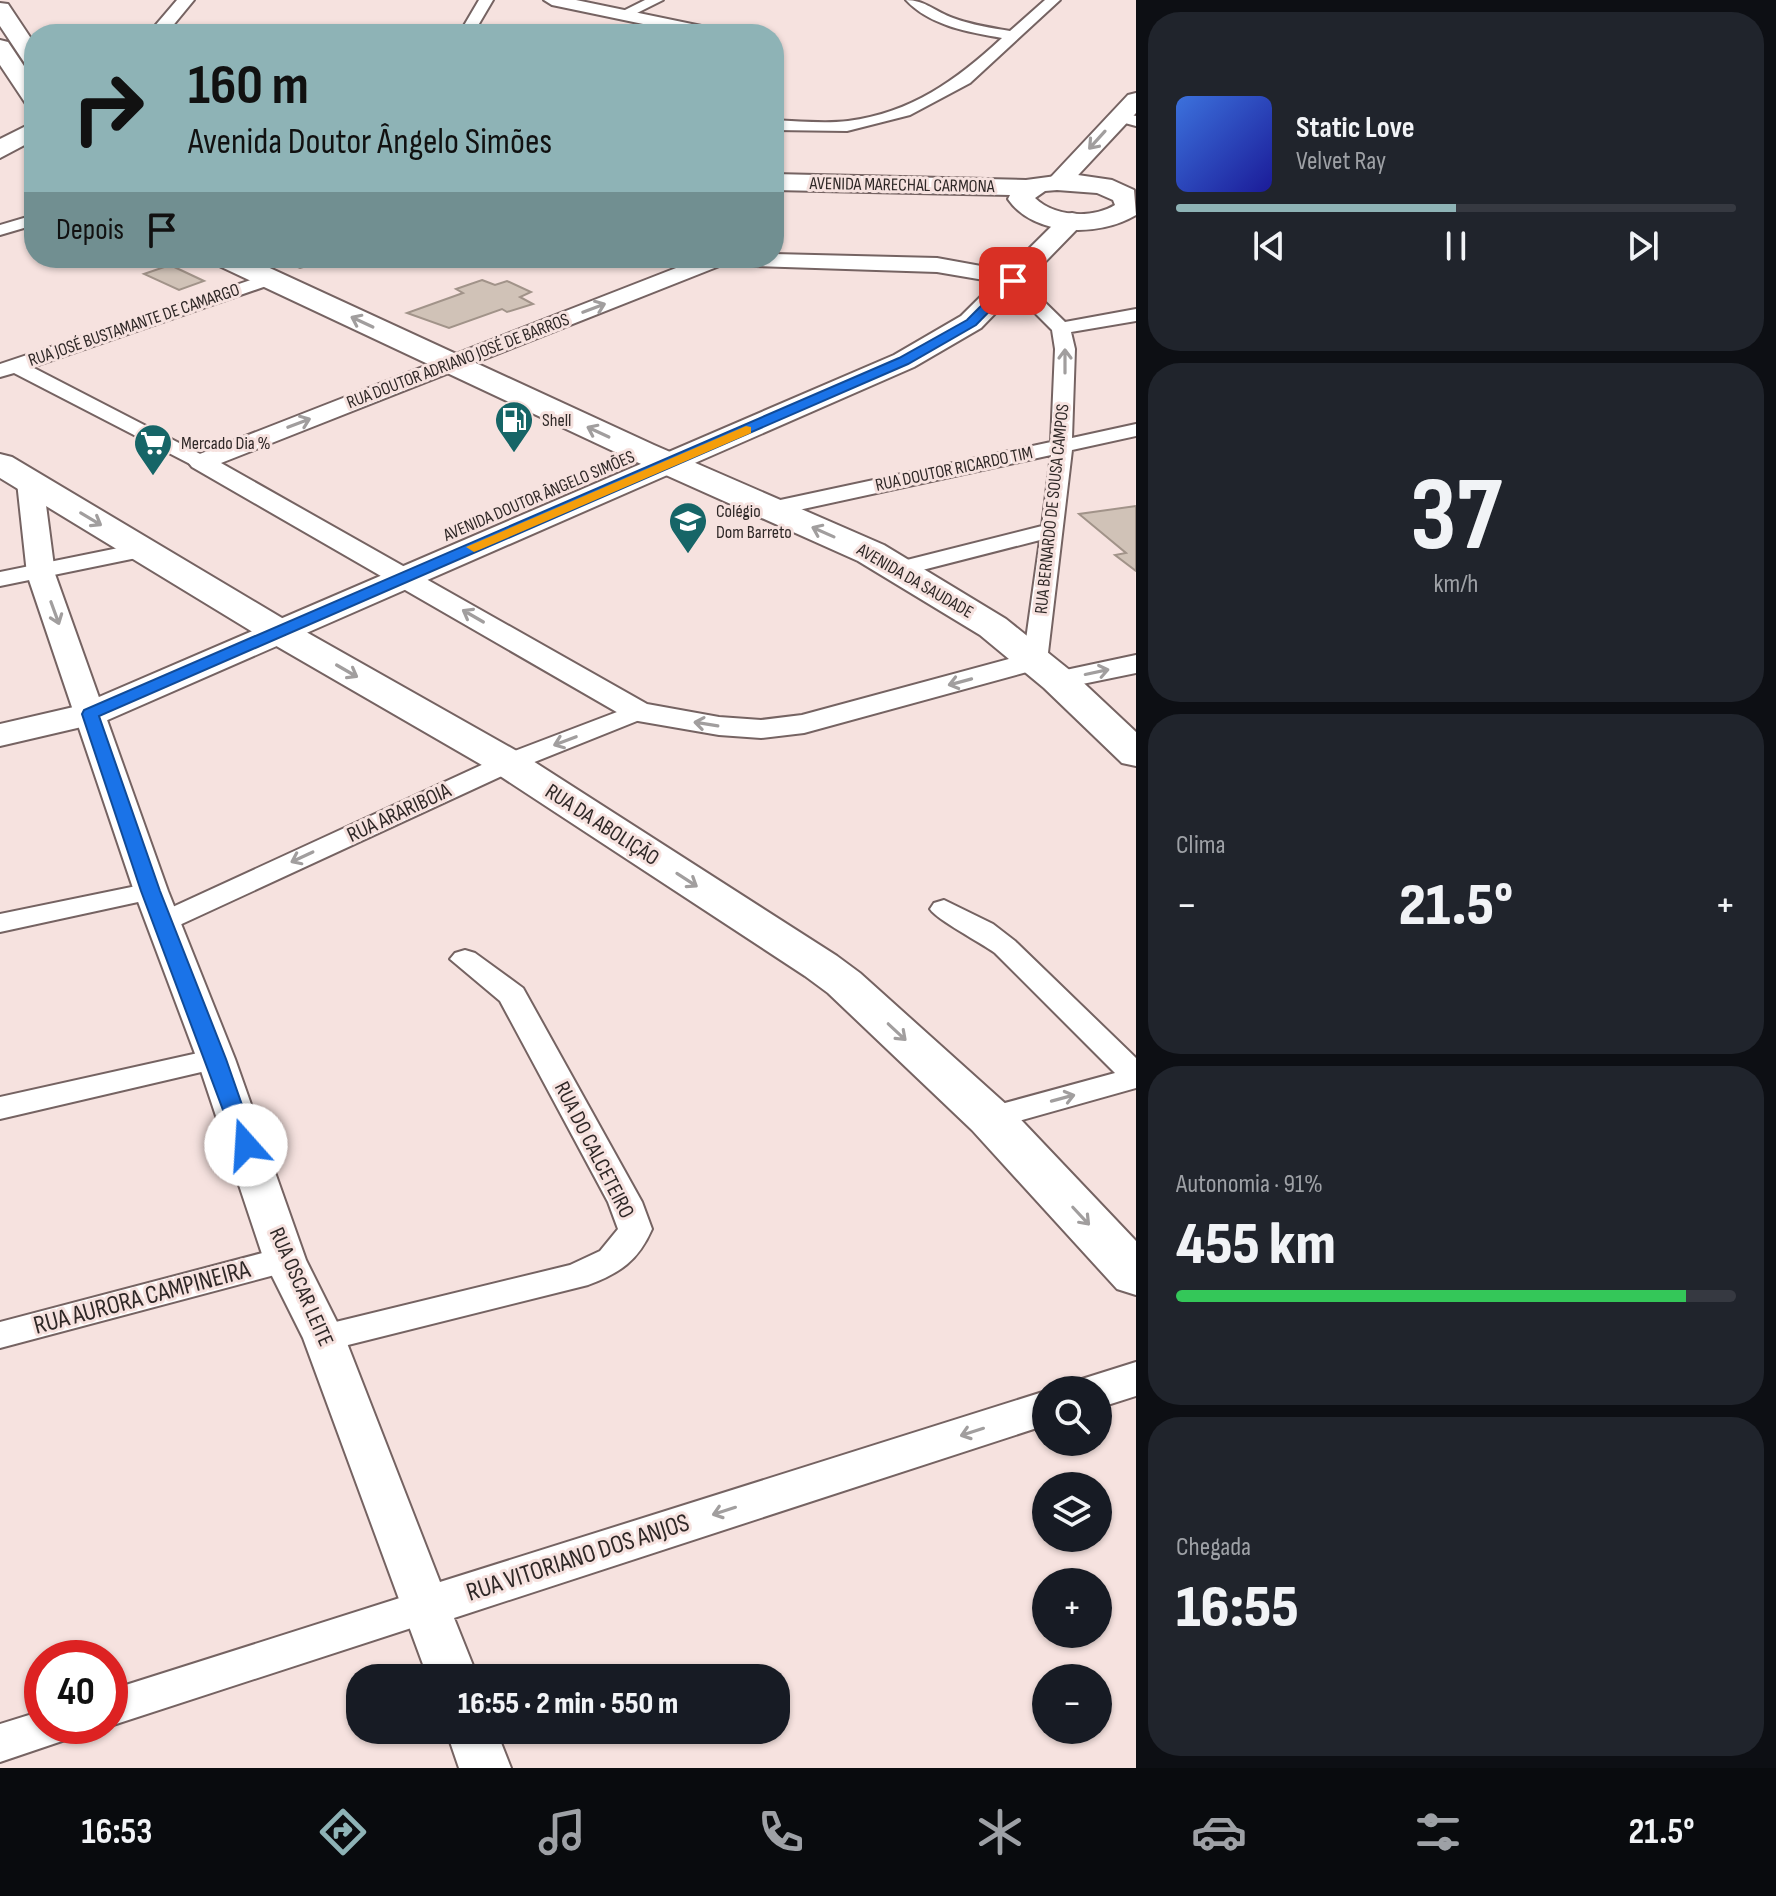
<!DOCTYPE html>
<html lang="pt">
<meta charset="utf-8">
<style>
:root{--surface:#171b24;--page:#20242c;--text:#f1f3f6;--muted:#9ea1a6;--line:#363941;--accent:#8eb3b6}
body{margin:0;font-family:"Sofia Sans Condensed",sans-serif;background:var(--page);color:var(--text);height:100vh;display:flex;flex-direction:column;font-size:30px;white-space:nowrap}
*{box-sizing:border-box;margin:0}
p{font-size:26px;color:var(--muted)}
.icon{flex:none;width:44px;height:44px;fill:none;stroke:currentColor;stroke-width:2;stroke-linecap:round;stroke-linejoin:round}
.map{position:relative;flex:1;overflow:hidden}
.details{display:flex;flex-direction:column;gap:12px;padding:12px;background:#0d0f14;width:640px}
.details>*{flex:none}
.banner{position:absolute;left:24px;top:24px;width:760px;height:244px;border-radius:32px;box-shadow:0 2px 6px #0004;background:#8eb3b6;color:#111;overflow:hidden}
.buttons{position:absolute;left:1032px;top:1376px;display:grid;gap:16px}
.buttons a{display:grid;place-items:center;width:80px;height:80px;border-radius:50%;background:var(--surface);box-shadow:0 2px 6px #0004;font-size:40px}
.speed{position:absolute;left:24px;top:1640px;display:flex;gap:16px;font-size:40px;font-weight:700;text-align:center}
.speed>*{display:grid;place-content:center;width:104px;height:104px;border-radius:50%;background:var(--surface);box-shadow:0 2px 6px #0004;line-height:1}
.speed .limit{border:12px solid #d22;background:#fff;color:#111}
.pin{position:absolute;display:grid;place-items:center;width:68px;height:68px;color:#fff;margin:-34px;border-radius:16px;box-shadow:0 4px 12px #0006}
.me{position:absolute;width:88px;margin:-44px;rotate:341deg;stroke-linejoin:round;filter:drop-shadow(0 0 6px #0008)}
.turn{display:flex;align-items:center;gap:28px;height:168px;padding:0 32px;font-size:36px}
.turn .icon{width:104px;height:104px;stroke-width:2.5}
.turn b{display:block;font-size:56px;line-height:68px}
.then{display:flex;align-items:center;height:76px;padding:0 32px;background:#0003;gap:16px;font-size:30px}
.big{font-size:60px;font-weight:800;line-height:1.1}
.details .widget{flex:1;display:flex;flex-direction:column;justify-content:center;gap:12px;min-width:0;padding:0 28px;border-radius:32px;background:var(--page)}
.details .dial{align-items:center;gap:0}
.dial b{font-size:104px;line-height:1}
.song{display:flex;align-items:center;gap:24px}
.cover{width:96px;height:96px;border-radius:12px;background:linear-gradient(135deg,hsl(220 70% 55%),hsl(240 70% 35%))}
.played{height:8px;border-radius:4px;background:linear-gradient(90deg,var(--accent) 50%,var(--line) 50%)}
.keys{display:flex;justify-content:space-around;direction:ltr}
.heat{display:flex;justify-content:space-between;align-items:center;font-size:44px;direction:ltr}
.charge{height:12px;border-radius:6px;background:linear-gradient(90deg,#34c759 91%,var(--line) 0)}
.trip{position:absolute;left:346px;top:1664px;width:444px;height:80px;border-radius:32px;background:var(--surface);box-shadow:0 2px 6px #0004;font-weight:800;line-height:80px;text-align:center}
.tab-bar{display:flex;height:128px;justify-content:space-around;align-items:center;background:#090b0e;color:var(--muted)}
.tab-bar .icon{width:56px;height:56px}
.tab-bar .active{color:var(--accent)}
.tab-bar b{font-size:36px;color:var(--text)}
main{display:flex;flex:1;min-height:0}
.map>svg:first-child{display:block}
</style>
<main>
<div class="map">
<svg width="1136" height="1768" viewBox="0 0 1136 1768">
<rect width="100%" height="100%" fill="#f6e2df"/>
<!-- building -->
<path fill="#d0c2b7" stroke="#a19389" stroke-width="2" d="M276,258H336L300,268Z
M170,265L204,281L179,290L144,274Z
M482,280L495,285L507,281L531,292L520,297L533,304L507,312L502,309L449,328L407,313L463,293L456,289Z
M1136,506V571L1115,555L1126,553L1079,514Z"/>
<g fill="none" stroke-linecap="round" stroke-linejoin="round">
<!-- minor casing -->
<g stroke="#756362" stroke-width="4">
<path id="minor" d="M479,0H493L473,34H459Z
M645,0H663L629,17L617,14Z
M906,0C925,0 936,12 953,18C972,25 991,28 1010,31L1045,0H1060L970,83L910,115L847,131L774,130V120C798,121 824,124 848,121C911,113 957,80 1002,38C969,32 930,26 906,0Z
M1119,112L1136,116V126L1114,120V114Z
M34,215V225L0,235V225Z
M269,274L278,279L275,283L32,367L208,458L212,462L208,466H194L14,373L0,377V364Z
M1013,276L1019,277L1065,322L1136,309V321L1071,332L1075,349L1072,438L1136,424V436L1072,450L1047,661L1044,666H1026L1023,661L1040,540L899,576L891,574L888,569L891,564L1042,526L1051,455L771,516L760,509L771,502L1051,442L1055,349L1052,330L1007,285L1004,281L1007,277Z
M143,543L151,545L154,550L151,555L0,586V572Z
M638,704L647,707L651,712L647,717L517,769L173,928L163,931L153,928L149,922L153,916L499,757Z
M151,883L161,885L165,891L161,897L0,932V914Z
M944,900L993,924L1015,941L1136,1058V1088L990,1129L979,1126L974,1118L979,1110L1115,1073L995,953C980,942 937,920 930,909L934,903Z
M465,950L475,953L523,988L642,1202L652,1229C638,1261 620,1273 588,1285L324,1351L311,1348L306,1338L311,1328L570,1265L600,1251L618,1229L608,1202L500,1001L450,959L455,953Z
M216,1049L227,1052L231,1059L227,1066L0,1119V1097Z
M285,1247L297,1251L302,1260L297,1269L0,1348V1322Z
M428,1589L442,1594L448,1606L442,1618L110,1726H109L110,1690Z
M42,1711V1726H74L68,1739L0,1762V1724Z"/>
</g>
<!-- tertiary casing -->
<g stroke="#756362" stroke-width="4">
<path id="tertiary" d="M177,0H194L166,34H148Z
M544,0H576L716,29L725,34H691L552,5Z
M774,254L937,258L992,268L995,273L984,280L937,272L722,265L221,463L647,704L719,717L761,720L802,715L1035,652L1045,655L1050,661L1045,667L804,733L761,738L719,735L638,721L627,718L192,467L188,462L192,457L694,261L692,258H774Z
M30,474L39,476L43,482L55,574L168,891L235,1059L306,1260L345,1338L440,1582L1046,1391V1425L454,1618L478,1678H428L303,1338L264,1260L197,1059L134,891L27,574L17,482L21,476Z
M1136,655V673L1058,689L1047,686L1043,680L1047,674Z
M1136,1362V1396L1098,1408V1390H1077L1082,1379Z
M446,1730H496L511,1768H459Z"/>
</g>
<!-- secondary casing -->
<g stroke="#756362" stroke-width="4">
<path id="secondary" d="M1136,93V113L1067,187H1051L1047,182L1051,177L1128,95Z
M1072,213L1081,215L1084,220L1081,225L981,328L914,367L103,722L0,746V724L78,706L894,355L961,316L1063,215Z"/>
</g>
<!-- primary casing -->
<g stroke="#756362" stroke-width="4">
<path id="primary" d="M0,3L8,4L34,43V67L26,65L0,26Z
M0,40L8,42L34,81V106L26,104L0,65Z
M34,122V140L0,158V139Z
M774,174L1026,180L1071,174L1112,180L1134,190L1136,215C1100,237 1034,237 1008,199L1010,195L774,190ZM1057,190L1097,193L1113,200L1115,205C1092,219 1054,217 1035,198L1045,191Z
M211,258H248L654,445L884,545L1006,619L1072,672L1136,732V766L1122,763L1044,688L980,635L858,561L630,459L215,264Z
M0,454L12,457L292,624L522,754L837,956L860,973L1008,1106L1136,1241V1295L1117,1289L972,1130L828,993L805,976L494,772L266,640L0,478Z"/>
</g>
<!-- minor -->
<use href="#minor" fill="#fff" fill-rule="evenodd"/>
<!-- tertiary -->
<use href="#tertiary" fill="#fff" fill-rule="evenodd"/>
<!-- secondary -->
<use href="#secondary" fill="#fff" fill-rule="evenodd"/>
<!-- primary -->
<use href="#primary" fill="#fff" fill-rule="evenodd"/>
</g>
<!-- one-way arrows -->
<defs><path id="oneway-shaft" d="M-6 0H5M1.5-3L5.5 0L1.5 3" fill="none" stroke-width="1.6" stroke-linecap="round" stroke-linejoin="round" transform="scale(2)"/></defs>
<g stroke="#a19e9e">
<use href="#oneway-shaft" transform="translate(1097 140) rotate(132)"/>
<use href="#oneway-shaft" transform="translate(594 308) rotate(-21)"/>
<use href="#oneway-shaft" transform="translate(362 322) rotate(-155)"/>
<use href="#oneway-shaft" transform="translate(1065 361) rotate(-90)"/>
<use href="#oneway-shaft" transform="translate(299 423) rotate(-21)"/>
<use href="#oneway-shaft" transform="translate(598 432) rotate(-155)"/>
<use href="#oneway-shaft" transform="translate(91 519) rotate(31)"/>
<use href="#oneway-shaft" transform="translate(823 532) rotate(-156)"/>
<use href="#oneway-shaft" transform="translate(55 613) rotate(70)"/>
<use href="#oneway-shaft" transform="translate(473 616) rotate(-150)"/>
<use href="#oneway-shaft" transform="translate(347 671) rotate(30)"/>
<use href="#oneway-shaft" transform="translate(1097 672) rotate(-12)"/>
<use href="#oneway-shaft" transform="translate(960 682) rotate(165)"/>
<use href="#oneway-shaft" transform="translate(706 724) rotate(-171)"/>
<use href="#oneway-shaft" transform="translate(565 741) rotate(159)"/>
<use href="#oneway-shaft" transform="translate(302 857) rotate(155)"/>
<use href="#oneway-shaft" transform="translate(687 880) rotate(33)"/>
<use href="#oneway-shaft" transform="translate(897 1032) rotate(43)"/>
<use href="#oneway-shaft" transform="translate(1063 1098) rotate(-15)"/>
<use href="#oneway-shaft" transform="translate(1081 1216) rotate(47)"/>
<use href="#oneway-shaft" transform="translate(972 1432) rotate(162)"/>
<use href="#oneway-shaft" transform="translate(724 1511) rotate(162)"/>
</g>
<!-- route -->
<path fill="#1a73e8" stroke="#114b97" stroke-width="2" d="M1009,278L1019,281L976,325L908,364L99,716L160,891L226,1059L256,1145L253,1150H238L141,891L82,714L84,710L899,358L967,320Z"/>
<!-- slow -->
<path fill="#f59e0b" d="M746,426L751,427V433L479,550L474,552L466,547Z"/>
<!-- icons -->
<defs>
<g id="fuel-pin" transform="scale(2)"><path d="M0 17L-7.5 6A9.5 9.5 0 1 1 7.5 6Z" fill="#166567" stroke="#f6e2df"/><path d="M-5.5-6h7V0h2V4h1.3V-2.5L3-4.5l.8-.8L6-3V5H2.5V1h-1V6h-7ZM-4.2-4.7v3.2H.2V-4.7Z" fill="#fff"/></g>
<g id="supermarket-pin" transform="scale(2)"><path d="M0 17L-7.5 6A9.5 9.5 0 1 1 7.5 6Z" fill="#166567" stroke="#f6e2df"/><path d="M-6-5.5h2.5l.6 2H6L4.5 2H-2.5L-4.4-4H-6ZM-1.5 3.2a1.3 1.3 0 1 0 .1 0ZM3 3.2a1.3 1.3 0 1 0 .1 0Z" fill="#fff"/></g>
<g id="school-pin" transform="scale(2)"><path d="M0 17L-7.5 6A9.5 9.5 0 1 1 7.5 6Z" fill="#166567" stroke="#f6e2df"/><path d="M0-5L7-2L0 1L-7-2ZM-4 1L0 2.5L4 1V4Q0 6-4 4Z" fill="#fff"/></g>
</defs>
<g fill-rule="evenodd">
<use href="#fuel-pin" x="514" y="420"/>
<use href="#supermarket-pin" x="153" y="443"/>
<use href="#school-pin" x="688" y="521"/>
</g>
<g text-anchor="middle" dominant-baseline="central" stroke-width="6" stroke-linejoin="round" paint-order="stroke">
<!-- far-street labels -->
<g font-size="18" fill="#2f2827" stroke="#f6e2df">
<text transform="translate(902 185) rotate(1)">AVENIDA MARECHAL CARMONA</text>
<text transform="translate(134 325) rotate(-19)">RUA JOSÉ BUSTAMANTE DE CAMARGO</text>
<text transform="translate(458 361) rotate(-21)">RUA DOUTOR ADRIANO JOSÉ DE BARROS</text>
<text transform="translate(954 469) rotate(-12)">RUA DOUTOR RICARDO TIM</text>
<text transform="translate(539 496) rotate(-23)">AVENIDA DOUTOR ÂNGELO SIMÕES</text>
<text transform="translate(1052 509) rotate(-84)">RUA BERNARDO DE SOUSA CAMPOS</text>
<text transform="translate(915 581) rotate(30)">AVENIDA DA SAUDADE</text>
</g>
<!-- far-poi labels -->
<g font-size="18" fill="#2f2827" stroke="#f6e2df" text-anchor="start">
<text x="542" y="420">Shell</text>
<text x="181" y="443">Mercado Dia %</text>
<text x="716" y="511">Colégio<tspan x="716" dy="21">Dom Barreto</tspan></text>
</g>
<!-- street labels -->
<g font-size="22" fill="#2f2827" stroke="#f6e2df">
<text transform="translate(399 813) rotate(-25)">RUA ARARIBOIA</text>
<text transform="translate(602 825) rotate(33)">RUA DA ABOLIÇÃO</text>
<text transform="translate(594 1150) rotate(63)">RUA DO CALCETEIRO</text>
<text transform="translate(301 1287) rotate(66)">RUA OSCAR LEITE</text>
</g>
<!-- near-street labels -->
<g font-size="26" fill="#2f2827" stroke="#f6e2df">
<text transform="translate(142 1298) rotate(-15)">RUA AURORA CAMPINEIRA</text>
<text transform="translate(578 1558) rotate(-18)">RUA VITORIANO DOS ANJOS</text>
</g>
</g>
</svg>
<div class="buttons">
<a><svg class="icon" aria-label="search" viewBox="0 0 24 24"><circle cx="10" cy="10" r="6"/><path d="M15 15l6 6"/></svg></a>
<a><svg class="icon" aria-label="layers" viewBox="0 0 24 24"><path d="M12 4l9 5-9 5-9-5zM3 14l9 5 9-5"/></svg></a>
<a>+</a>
<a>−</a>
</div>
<div class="speed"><div class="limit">40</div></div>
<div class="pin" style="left:1013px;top:281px;background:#d93025"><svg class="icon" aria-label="arrive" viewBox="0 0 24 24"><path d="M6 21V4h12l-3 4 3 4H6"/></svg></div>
<svg class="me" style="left:246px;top:1145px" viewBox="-20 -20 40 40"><circle r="19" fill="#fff"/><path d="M0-13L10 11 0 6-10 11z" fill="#1a73e8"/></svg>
<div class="trip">16:55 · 2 min · 550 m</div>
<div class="banner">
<div class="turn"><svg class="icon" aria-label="right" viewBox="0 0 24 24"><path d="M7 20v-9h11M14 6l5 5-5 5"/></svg><div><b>160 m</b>Avenida Doutor Ângelo Simões</div></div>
<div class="then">Depois<svg class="icon" aria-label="arrive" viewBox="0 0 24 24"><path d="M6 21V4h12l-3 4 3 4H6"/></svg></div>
</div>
</div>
<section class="details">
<div class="widget">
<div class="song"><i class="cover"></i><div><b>Static Love</b><p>Velvet Ray</p></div></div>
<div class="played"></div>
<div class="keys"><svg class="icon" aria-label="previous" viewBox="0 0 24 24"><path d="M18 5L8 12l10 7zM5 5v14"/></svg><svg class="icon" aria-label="pause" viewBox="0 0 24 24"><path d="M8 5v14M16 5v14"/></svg><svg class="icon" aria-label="next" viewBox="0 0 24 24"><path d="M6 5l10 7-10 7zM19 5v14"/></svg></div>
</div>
<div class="widget dial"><b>37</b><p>km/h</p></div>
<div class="widget"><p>Clima</p>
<div class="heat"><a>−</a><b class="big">21.5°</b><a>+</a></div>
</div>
<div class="widget"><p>Autonomia · 91%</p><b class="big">455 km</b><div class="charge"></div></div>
<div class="widget"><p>Chegada</p><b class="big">16:55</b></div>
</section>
</main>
<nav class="tab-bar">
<b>16:53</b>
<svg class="icon active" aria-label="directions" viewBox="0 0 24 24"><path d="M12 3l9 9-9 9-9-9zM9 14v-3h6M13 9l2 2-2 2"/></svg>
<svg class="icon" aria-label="music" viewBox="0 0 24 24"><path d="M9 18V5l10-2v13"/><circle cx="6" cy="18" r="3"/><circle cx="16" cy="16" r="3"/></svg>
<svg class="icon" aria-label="phone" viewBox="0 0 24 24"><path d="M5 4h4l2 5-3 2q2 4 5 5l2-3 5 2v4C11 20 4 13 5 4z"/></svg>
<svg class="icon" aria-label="climate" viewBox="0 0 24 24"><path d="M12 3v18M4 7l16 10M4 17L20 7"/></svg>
<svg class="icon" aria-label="car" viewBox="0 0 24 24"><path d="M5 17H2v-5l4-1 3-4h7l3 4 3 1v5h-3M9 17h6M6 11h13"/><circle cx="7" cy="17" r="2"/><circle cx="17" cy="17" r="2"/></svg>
<svg class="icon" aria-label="filters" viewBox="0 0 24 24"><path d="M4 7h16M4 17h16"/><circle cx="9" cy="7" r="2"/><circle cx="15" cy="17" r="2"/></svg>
<b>21.5°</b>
</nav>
